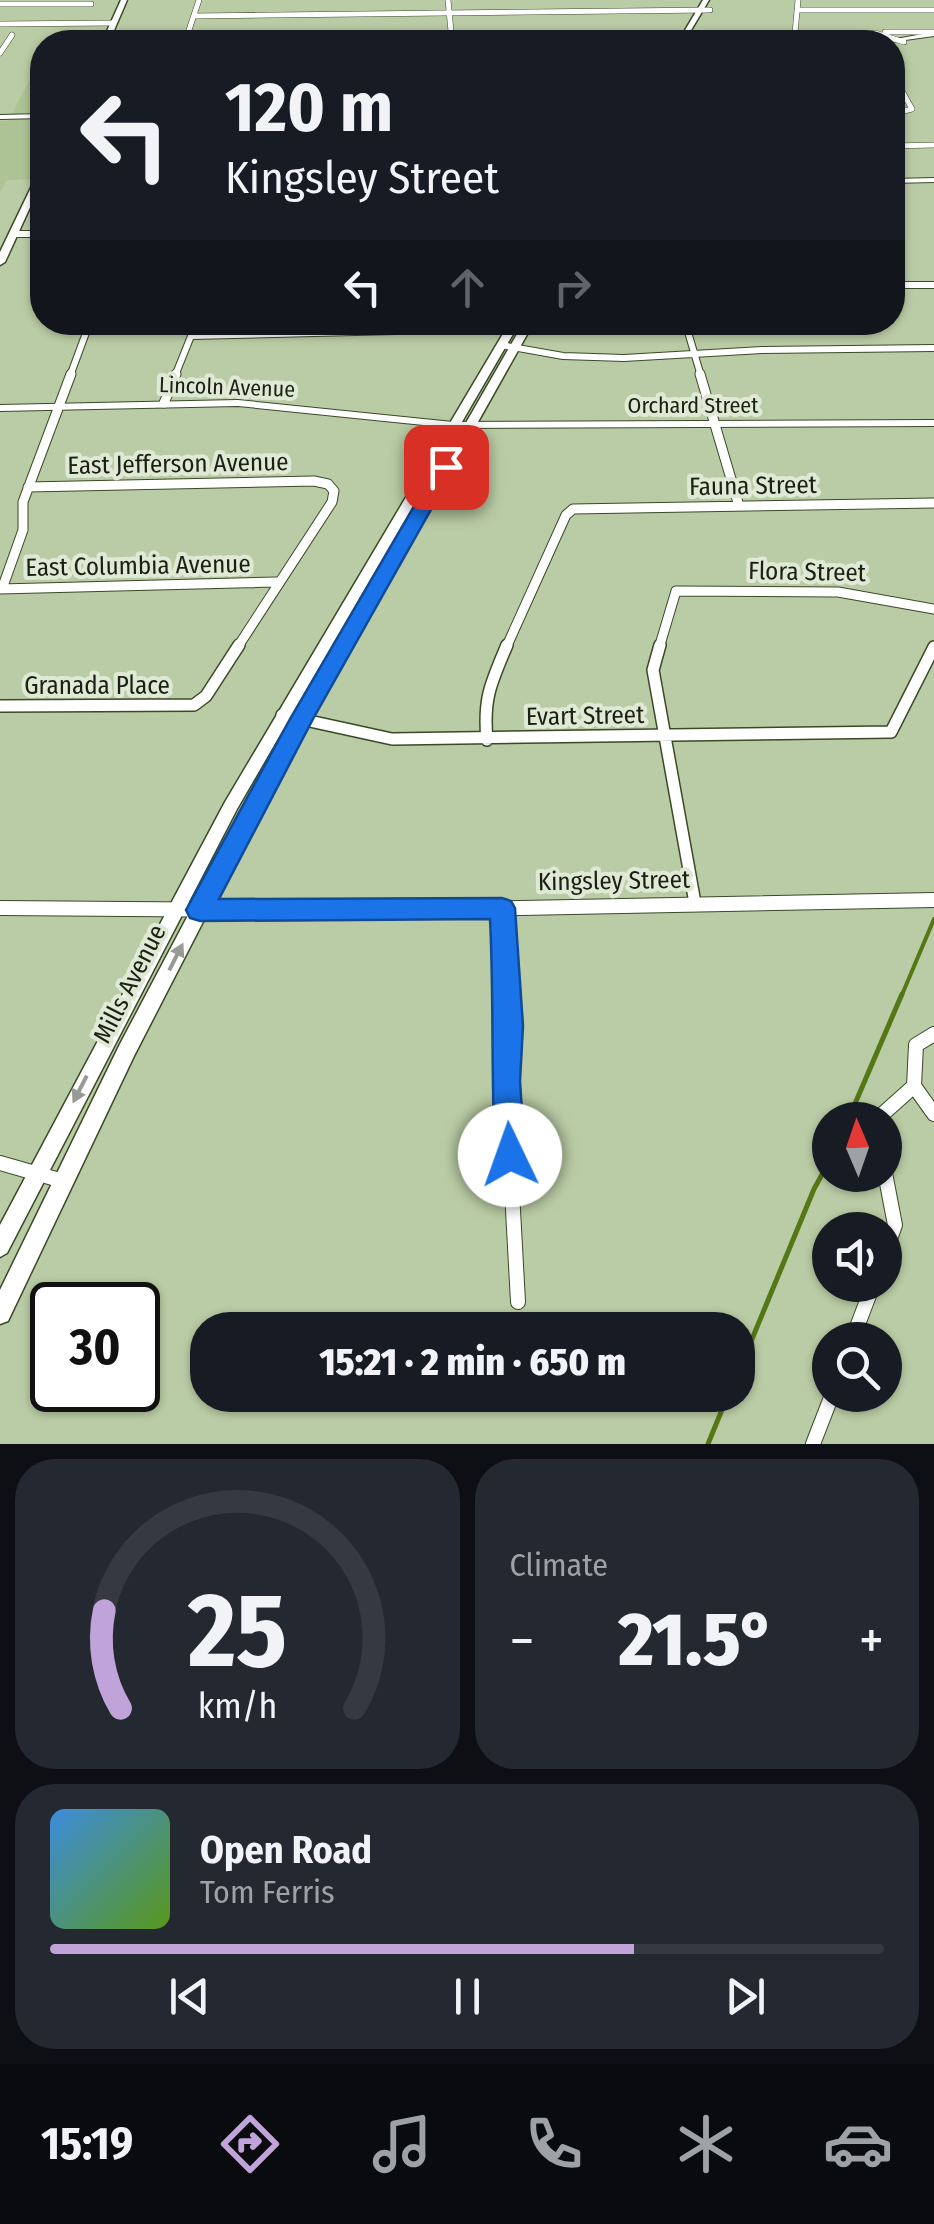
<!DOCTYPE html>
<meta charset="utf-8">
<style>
:root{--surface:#171b24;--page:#242831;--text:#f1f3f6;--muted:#9ea1a6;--line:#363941;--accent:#c0a3d9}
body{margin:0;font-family:"Fira Sans Condensed",sans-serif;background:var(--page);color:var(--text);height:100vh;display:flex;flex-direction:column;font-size:38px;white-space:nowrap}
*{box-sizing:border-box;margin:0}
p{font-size:32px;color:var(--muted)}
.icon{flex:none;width:55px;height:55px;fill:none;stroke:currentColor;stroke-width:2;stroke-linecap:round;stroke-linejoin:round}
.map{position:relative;height:1444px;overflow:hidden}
.side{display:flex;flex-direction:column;gap:15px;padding:15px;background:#0d0f14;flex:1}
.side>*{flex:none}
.banner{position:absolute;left:30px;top:30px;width:875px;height:305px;border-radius:40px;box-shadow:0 2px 8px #0004;background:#171b24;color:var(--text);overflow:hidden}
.needle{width:65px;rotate:358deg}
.controls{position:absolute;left:812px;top:1102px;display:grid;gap:20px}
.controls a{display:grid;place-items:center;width:90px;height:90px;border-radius:50%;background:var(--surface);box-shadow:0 2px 8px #0004;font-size:50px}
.speed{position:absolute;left:30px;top:1282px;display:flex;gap:20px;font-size:50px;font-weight:700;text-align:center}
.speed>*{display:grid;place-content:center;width:130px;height:130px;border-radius:50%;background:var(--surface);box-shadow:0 2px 8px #0004;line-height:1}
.speed .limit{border:5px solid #111;border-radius:15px;background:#fff;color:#111}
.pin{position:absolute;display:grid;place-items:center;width:85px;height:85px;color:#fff;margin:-42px;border-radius:20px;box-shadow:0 5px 15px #0006}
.me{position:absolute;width:110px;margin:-55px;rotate:357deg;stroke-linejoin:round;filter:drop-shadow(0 0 8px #0008)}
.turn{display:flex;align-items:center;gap:35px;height:210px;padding:0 30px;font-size:45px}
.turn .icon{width:130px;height:130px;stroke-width:2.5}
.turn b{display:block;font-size:70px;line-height:85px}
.lanes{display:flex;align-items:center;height:95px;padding:0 30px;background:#0003;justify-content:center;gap:50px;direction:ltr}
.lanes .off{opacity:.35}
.big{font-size:75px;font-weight:800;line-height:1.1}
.side .widget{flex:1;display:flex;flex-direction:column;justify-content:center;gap:15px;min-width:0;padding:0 35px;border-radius:40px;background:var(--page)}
.side .dial{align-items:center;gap:0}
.dial svg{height:260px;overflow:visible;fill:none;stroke:var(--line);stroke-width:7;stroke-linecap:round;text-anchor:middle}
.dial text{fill:var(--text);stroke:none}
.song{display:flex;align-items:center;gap:30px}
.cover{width:120px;height:120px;border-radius:15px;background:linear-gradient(135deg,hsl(210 70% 55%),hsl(90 70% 35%))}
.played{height:10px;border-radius:5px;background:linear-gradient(90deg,var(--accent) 70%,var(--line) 70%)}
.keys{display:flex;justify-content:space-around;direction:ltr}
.heat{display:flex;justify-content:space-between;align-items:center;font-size:55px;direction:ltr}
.side .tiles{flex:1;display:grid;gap:15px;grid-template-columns:1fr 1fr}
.widget:last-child{grid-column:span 2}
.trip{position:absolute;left:190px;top:1312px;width:565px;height:100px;border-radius:40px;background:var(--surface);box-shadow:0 2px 8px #0004;font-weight:800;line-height:100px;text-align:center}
.tab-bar{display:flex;height:160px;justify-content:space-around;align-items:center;background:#090b0e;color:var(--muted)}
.tab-bar .icon{width:70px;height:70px}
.tab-bar .on{color:var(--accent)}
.tab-bar b{font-size:45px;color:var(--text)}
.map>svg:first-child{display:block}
</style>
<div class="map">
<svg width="934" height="1444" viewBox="0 0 934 1444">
<rect width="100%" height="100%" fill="#bacca5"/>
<!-- built -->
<path fill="#aec395" d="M42,57V179L7,180L0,192V121H8Z"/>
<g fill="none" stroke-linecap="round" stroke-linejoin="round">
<!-- stream-far1 -->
<path stroke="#567716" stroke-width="4" d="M901,997L934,919"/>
<!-- stream -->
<path stroke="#567716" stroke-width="5" d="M848,1120L902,994
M738,1373L814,1189L830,1160
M708,1444L728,1395"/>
<!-- street-far4 casing -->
<g stroke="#3a4926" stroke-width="6">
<path id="street-far4" d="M448,0L452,42
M0,4H91
M798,10H934
M194,16L710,10
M0,24L114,23
M885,32H934
M795,33L798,0
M687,34L875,33L904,42
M185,42L199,0
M458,42L692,41
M0,53L12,35
M892,73L912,109L892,114
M892,146L934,145"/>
</g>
<!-- street-far3 casing -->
<g stroke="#3a4926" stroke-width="8">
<path id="street-far3" d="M13,234H42
M892,285H934
M685,322L701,376
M501,345L563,356L624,358L762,350L934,348
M70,376L90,322
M175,376L191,336L436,330L450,322"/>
</g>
<!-- street-far2 casing -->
<g stroke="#3a4926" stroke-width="11">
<path id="street-far2" d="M700,374L739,506
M164,403L176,374
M28,487L314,481L328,484L334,491L332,502L237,648
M0,589L277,582
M2,589L23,530V502L71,374
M506,648L566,515L573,509L934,503
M659,648L676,591L838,592L934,609"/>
</g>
<!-- street-far1 casing -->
<g stroke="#3a4926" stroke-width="14">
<path id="street-far1" d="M660,645L653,670L695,903
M0,706L194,705L206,696L239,645
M282,715L392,739L891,732L934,647
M487,740C483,698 491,683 507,645
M502,909L507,997"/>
</g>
<!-- street casing -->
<g stroke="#3a4926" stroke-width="16">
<path id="street" d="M507,994L506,1081L518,1302
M934,1034L916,1045L914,1086L934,1114
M876,1120L914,1086
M0,1163L63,1181
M885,1173L895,1225L885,1253
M852,1340L873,1285
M813,1444L832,1395"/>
</g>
<!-- secondary casing -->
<g stroke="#3a4926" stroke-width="2">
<path id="secondary" d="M934,32V36L891,42H879Z
M42,114V118L0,119V115Z
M934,178V182L892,183V179Z
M238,400L453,422L934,420V426L453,428L238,406L0,411V405Z
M934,893V907L362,918L0,915V901L362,904Z"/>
</g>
<!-- primary casing -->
<g stroke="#3a4926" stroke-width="3">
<path id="primary" d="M121,0H127L109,42H102Z
M703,0H709L684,42H678Z
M39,171H42V181L5,262L0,265V252Z
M510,322H520L237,809L7,1253L0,1257V1225L225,802Z
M524,322H534L261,809L134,1056L8,1321L0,1324V1290L120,1044L248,802Z"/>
</g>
<!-- street-far4 -->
<use href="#street-far4" stroke="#fff" stroke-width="5"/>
<!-- street-far3 -->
<use href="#street-far3" stroke="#fff" stroke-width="6"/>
<!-- street-far2 -->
<use href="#street-far2" stroke="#fff" stroke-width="9"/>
<!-- street-far1 -->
<use href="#street-far1" stroke="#fff" stroke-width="11"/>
<!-- street -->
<use href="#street" stroke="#fff" stroke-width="14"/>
<!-- secondary -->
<use href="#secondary" fill="#fff" fill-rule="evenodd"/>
<!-- primary -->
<use href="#primary" fill="#fff" fill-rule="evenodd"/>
</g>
<!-- one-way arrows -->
<defs><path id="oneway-solid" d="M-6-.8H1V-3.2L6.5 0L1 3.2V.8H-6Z" transform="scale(2.5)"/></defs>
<g fill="#989b94">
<use href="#oneway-solid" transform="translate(176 957) rotate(-63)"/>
<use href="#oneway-solid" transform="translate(80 1089) rotate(117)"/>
</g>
<!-- route -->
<path fill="#1a73e8" stroke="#114b97" stroke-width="2.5" d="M446,462L455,467L313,719L219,899L502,898L511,901L515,908L523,1026L520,1081L525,1155L521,1165L510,1170L499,1165L495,1155C491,1076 494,998 490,919L200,921L190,918L186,910L290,719L437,467Z"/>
<g text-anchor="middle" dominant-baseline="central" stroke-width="8" stroke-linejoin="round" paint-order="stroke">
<!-- far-street labels -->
<g font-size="22" fill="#1b2112" stroke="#e0e9d5">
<text transform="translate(227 387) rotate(2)">Lincoln Avenue</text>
<text x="693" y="405">Orchard Street</text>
</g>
<!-- street labels -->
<g font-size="25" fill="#1b2112" stroke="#e0e9d5">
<text transform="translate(178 464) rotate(-1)">East Jefferson Avenue</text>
<text transform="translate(753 486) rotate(-1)">Fauna Street</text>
<text transform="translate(138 566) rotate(-1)">East Columbia Avenue</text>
<text transform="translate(807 572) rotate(1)">Flora Street</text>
<text x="97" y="686">Granada Place</text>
<text transform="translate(585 716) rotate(-1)">Evart Street</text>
<text transform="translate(614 881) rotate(-1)">Kingsley Street</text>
<text transform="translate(130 984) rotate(-63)">Mills Avenue</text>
</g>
</g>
</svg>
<div class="controls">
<a><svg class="needle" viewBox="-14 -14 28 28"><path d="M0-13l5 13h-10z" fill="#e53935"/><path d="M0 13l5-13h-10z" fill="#9ea1a6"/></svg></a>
<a><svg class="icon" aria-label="sound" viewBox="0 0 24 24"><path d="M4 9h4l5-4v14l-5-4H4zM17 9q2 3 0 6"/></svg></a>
<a><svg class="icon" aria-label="search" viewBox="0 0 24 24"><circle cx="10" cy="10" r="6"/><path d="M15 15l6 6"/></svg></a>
</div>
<div class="speed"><div class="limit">30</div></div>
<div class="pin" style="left:446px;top:467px;background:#d93025"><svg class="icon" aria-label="arrive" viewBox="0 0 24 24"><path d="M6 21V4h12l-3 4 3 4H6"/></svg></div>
<svg class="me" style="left:510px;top:1155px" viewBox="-20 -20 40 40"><circle r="19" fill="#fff"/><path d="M0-13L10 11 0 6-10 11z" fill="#1a73e8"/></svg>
<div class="trip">15:21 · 2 min · 650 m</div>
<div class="banner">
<div class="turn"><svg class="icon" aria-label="left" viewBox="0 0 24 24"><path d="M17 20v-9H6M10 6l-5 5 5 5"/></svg><div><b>120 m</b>Kingsley Street</div></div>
<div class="lanes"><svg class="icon" aria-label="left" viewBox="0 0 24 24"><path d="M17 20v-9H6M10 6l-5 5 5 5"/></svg><svg class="icon off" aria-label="ahead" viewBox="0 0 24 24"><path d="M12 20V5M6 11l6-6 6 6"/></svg><svg class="icon off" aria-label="right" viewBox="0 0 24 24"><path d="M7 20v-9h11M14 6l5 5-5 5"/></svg></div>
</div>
</div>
<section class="side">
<div class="tiles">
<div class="widget dial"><svg viewBox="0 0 100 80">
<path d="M14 69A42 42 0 1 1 86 69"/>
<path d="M14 69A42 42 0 0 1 9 39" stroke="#c0a3d9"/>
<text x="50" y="56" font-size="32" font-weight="700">25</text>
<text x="50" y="72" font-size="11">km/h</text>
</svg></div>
<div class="widget"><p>Climate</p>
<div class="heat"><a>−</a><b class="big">21.5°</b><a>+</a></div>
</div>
<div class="widget">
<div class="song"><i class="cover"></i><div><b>Open Road</b><p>Tom Ferris</p></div></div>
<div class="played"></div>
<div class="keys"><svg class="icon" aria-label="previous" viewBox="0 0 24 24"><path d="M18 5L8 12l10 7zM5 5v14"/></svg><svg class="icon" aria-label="pause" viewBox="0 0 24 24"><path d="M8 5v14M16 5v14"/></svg><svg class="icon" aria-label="next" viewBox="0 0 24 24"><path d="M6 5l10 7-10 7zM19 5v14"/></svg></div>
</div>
</div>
</section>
<nav class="tab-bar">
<b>15:19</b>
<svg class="icon on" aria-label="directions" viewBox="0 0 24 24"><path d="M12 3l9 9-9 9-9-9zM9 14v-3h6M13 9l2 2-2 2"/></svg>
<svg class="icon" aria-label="music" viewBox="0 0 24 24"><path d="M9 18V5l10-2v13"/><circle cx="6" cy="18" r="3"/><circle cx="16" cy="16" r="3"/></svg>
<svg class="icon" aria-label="phone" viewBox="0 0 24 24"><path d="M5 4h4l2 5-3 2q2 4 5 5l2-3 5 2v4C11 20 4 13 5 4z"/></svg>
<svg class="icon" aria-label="climate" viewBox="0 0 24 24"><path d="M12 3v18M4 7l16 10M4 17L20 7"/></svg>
<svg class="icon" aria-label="car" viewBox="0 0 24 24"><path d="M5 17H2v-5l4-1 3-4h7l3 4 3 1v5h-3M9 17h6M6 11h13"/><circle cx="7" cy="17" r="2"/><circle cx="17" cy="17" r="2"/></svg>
</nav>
